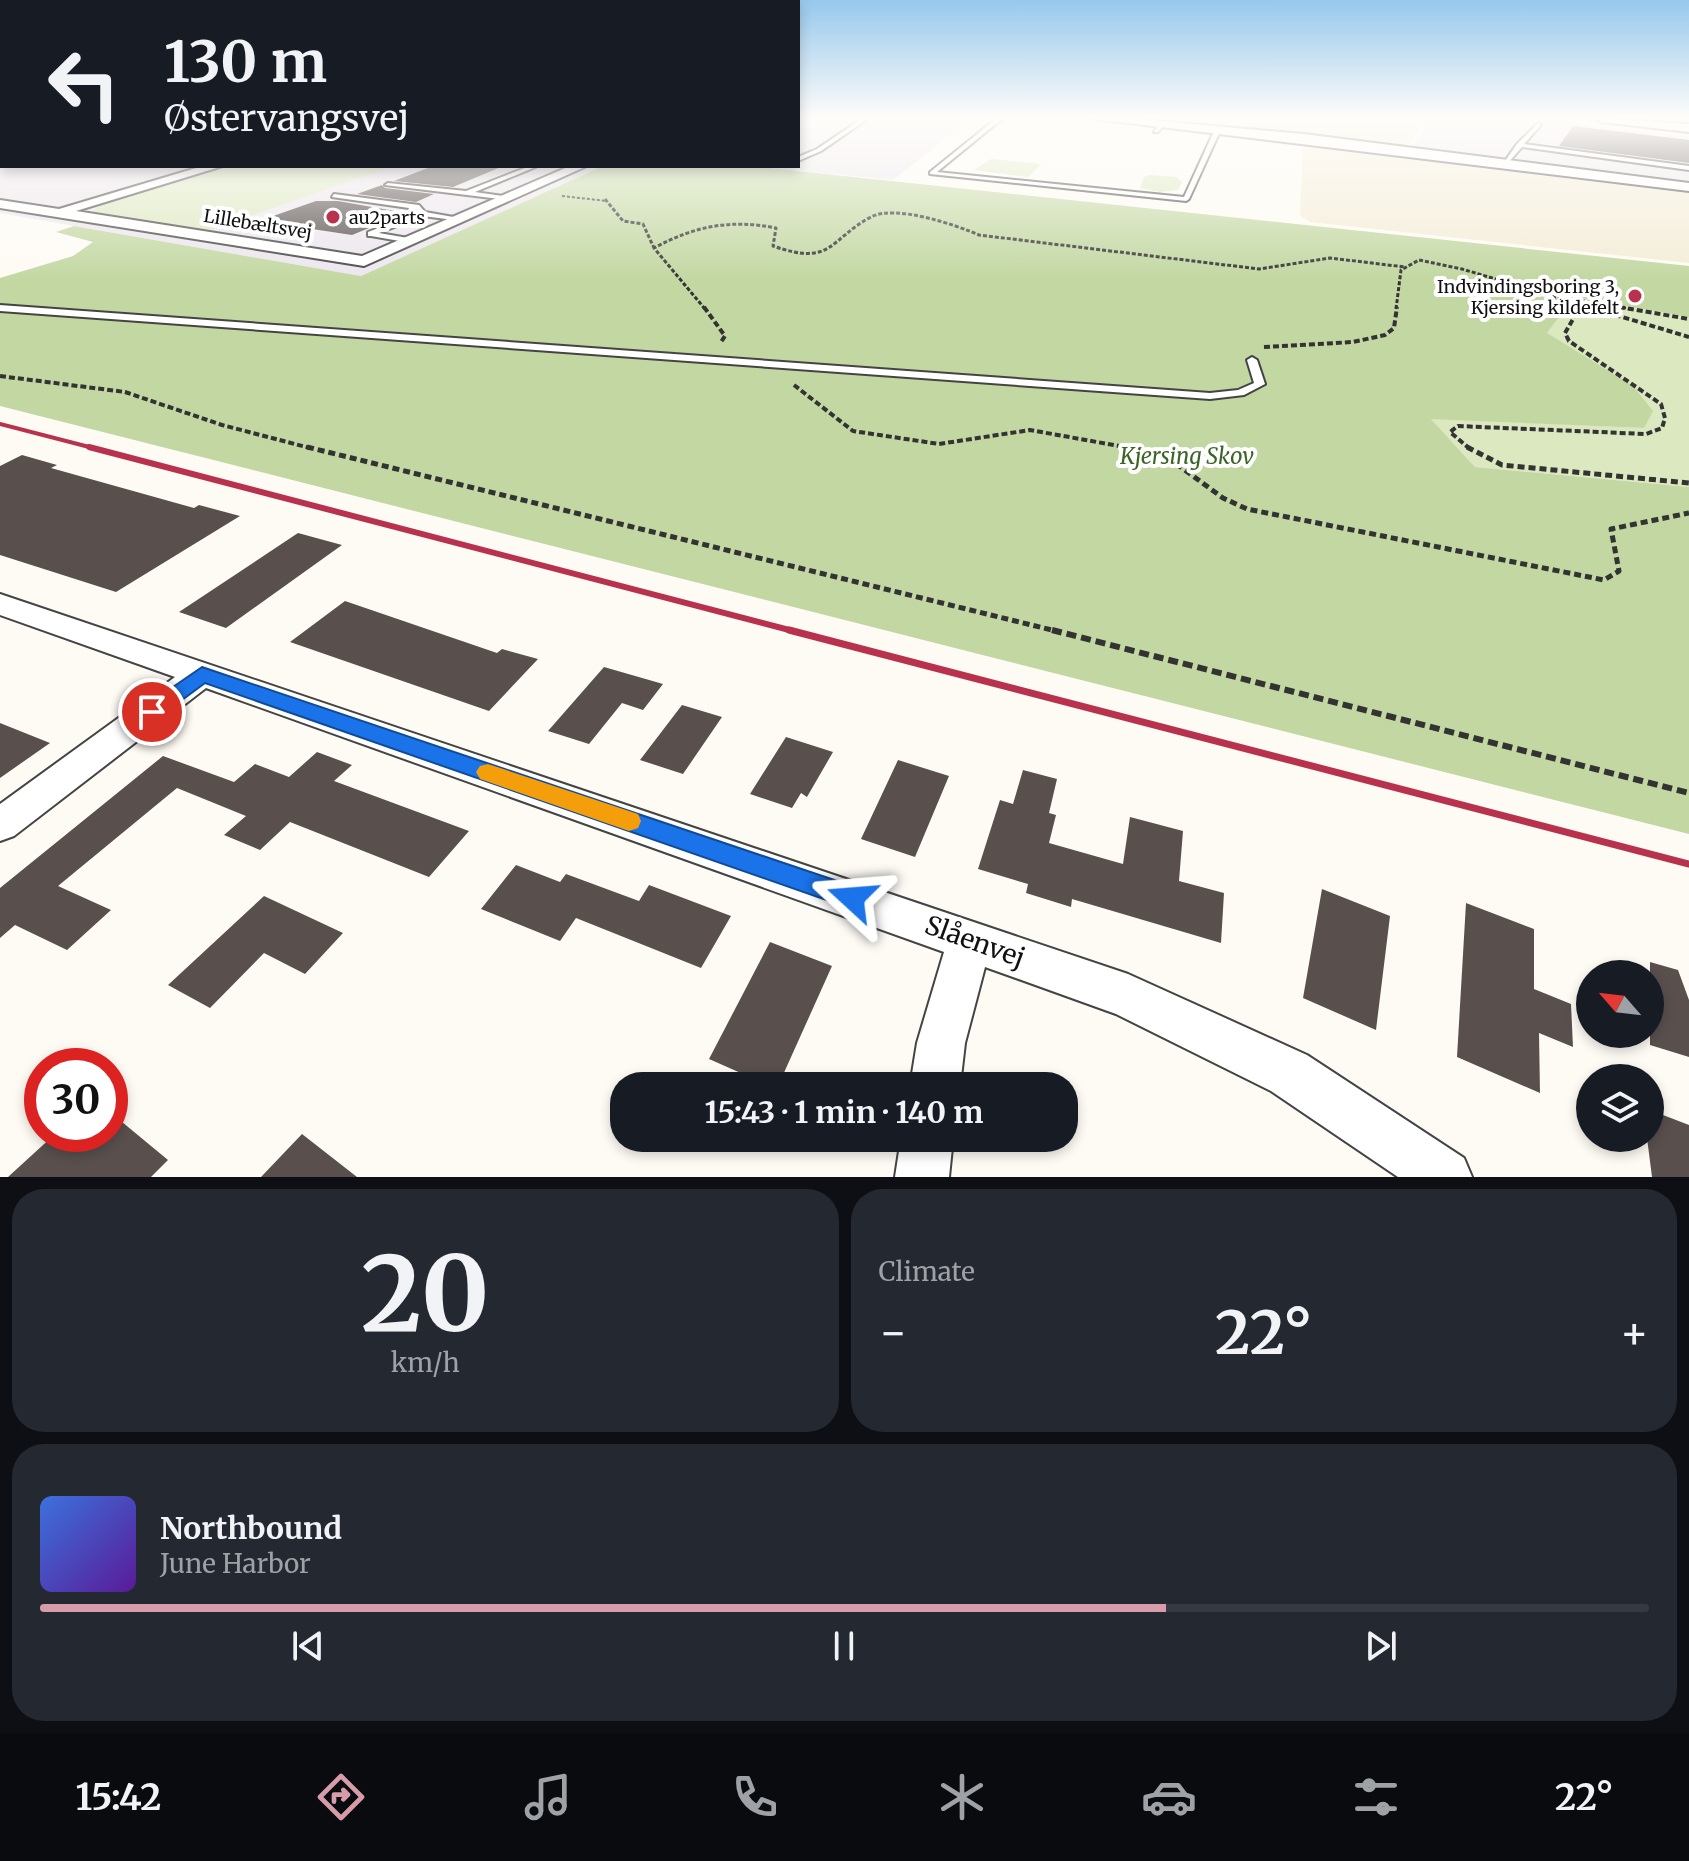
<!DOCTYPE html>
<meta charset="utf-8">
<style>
:root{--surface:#171b24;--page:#242831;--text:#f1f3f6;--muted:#9ea1a6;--line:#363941;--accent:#d79caa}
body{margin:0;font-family:Merriweather,serif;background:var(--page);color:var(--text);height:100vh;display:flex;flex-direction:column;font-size:30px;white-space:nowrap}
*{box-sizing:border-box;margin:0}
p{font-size:26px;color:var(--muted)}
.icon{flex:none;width:44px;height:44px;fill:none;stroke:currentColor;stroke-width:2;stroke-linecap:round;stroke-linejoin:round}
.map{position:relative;height:1177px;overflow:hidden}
.details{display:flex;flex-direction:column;gap:12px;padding:12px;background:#0d0f14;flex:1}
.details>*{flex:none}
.guide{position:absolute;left:0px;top:0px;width:800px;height:168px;box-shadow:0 4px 12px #0003;background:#171b24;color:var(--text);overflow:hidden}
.needle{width:52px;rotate:298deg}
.fabs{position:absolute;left:1576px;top:960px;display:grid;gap:16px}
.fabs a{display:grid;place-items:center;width:88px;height:88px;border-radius:50%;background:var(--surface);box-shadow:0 4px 12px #0003;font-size:40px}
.speed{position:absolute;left:24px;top:1048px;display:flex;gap:16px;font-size:40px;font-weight:700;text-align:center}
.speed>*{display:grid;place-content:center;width:104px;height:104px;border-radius:50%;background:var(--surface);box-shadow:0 4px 12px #0003;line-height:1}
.speed .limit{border:12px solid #d22;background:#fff;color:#111}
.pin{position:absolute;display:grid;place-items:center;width:68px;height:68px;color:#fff;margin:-34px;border:4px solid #fff;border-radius:50%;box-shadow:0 2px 8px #0007}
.me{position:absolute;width:88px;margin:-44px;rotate:289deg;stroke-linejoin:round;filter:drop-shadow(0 0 6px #0008)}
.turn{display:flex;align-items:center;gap:28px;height:168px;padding:0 32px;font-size:36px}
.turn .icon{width:104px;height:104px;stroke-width:2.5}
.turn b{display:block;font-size:56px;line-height:68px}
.big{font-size:60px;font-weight:700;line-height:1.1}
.details .tile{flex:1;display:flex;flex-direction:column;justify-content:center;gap:12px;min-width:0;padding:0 28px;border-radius:32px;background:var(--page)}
.details .dial{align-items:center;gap:0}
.dial b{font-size:104px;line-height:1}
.song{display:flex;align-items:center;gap:24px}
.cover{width:96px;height:96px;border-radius:12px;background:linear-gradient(135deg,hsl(220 70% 55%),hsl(270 70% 35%))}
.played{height:8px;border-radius:4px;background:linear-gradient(90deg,var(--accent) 70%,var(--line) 70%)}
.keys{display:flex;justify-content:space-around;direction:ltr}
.heat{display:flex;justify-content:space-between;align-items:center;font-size:44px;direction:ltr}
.details .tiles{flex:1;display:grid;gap:12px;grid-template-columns:1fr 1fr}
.tile:last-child{grid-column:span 2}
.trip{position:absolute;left:610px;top:1072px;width:468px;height:80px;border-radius:32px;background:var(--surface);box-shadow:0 4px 12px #0003;font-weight:700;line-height:80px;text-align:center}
.menu{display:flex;height:128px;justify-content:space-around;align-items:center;background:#090b0e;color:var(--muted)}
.menu .icon{width:56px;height:56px}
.menu .selected{color:var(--accent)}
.menu b{font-size:36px;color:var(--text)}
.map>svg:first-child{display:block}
</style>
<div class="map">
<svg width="1689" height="1177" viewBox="0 0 1689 1177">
<rect width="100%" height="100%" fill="#fefbf5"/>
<!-- industrial -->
<path fill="#ece6ee" d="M0,118L2,166H603L361,276L0,213Z
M798,118H971L893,180L751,166H798Z
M1431,118H1524L1689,137V184L1412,148Z"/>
<!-- farmland -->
<path fill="#f3ecd6" d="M1142,118H1427L1407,146Z
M1303,143L1689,191V263L1310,222L1300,215Z"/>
<!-- green -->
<path fill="#dbe8c0" d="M991,159L1041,164L1028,177L974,170Z
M232,166H393L207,231L93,212L98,206Z
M1150,175L1176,177L1182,182L1178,190L1159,192L1140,188L1144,177Z
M1574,297L1689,317V487L1475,467L1430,418L1644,428L1633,386L1546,334Z"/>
<!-- forest -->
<path fill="#c2d7a1" d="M603,166H751L1689,266V317L1574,297L1547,333L1633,386L1653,411L1644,428L1431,419L1475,467L1689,487V834L0,406V278L73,256L93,242L56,232L74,226L361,276Z"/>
<!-- building -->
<path fill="#59504e" d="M1573,126L1689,140V163L1559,146Z
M433,166H501V167L453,187L394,181Z
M382,185L385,188L434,194L416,202L357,194Z
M316,201H338L406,213L352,235L259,221Z
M22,455L57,465L51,468L194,508L199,505L240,516L116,592L0,555V466Z
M298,533L342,545L226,628L179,612Z
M345,601L497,653L502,649L538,659L489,711L290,642Z
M604,667L663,684L643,710L622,703L589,744L548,731Z
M682,705L722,717L683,774L640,760Z
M0,723L50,743L0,778Z
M786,737L833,752L807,797L801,793L792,808L750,794Z
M317,752L352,765L334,781L469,831L429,877L290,822L260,850L224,835L246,816L177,788L58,886L111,910L67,950L15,925L0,938V888L163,756L234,782L255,764L289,777Z
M898,760L949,776L915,857L861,839Z
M1023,770L1057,779L1049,813L1056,815L1049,843L1123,864L1130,817L1183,831L1179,881L1224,893L1221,943L1072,899L1071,907L1026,893L1028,884L978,869L1000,800L1013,804Z
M516,865L560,882L566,874L639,901L649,885L731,916L701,968L576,918L560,941L481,909Z
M1322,889L1390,916L1376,1030L1303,998Z
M264,896L343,933L305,974L264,953L210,1008L168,985Z
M1466,903L1534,929V989L1571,1004L1573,1047L1539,1033L1540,1093L1457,1057Z
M770,942L832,966L778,1086H770L709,1059Z
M1650,962L1678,970L1689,1000V1057L1650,1045Z
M1650,1110L1689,1125V1177H1652L1647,1138H1650Z
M110,1112L168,1160L151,1177H8L55,1134H110Z
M302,1134L357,1177H261Z"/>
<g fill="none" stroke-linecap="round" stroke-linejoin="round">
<!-- service casing -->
<g stroke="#444" stroke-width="4">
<path id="service" d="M863,118H869L821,151L798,161V157L817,149Z
M997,118L1002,119L937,172L1184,197L1215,129H1221L1189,199L1186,201L930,174V172Z
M1160,123L1165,124L1158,132H1154Z
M1538,123L1541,125L1524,144L1689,166V170L1522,147L1507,164H1503L1517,144Z
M0,155H2V159H0Z
M530,166H538L475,192L510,197L508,200L385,185L388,183L466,191Z
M334,194L419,205L425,212L465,219L461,221L423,216L379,233L414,239L415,241L411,243L371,236H368V232L418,213L416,209L332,197Z
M0,305L1210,393L1238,390L1254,383L1247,360L1252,357L1257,360L1265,384L1244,395L1210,399L0,311Z"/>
</g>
<!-- minor casing -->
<g stroke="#444" stroke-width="4">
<path id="minor" d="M994,118H1006L999,122Z
M1087,118H1125L1304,134L1689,183V191Z
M0,130H2V136H0Z
M203,166H223L76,211L362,256L570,166H587L364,266L0,208V200L59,209Z
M0,594L1128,974L1307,1055L1464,1158L1472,1177H1398L1271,1091L1116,1014L985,967L965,1043L960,1086H910L917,1043L944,952L206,688L14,836L0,841V804L175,677L0,615Z
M901,1138H953L949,1177H895Z"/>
</g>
<!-- tertiary casing -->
<g stroke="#444" stroke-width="4">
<path id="tertiary" d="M1594,118L1689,124V132L1601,122Z"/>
</g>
<!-- path-far4 -->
<path stroke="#333" stroke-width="2" stroke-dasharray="3 2" stroke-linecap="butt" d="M562,196L607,201"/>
<!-- path-far3 -->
<path stroke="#333" stroke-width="3" stroke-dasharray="4 2" stroke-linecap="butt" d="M605,199L623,221L643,224L654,248
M705,309L654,248C695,226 730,219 776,228L773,246C833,267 829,239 871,217C895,204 956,225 979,235L1259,269L1330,258L1405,267
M1396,309L1401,270L1419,260L1462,269L1596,309
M1579,309L1584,301L1631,309"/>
<!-- path-far2 -->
<path stroke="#333" stroke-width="4" stroke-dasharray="6 3" stroke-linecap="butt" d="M704,307L725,336L721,342
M1589,307L1689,337
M1619,307L1689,319
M1264,347L1353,342L1385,335L1394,328L1397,307
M0,376L125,392L222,425L314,449
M794,385L853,431L939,444L1030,430L1136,449
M1470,449L1450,432L1458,426L1646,434L1662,428L1665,418L1661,404L1569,341L1565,333L1580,307"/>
<!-- path-far1 -->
<path stroke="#333" stroke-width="5" stroke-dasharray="7 4" stroke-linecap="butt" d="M307,447L1060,632
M1125,447L1163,454L1223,498L1247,509L1604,580L1619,571L1611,529L1689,513
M1467,447L1502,465L1689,483"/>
<!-- path -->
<path stroke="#333" stroke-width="6" stroke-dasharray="10 5" stroke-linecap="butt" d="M1052,630L1689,793"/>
<!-- service -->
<use href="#service" fill="#fff" fill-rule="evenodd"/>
<!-- minor -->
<use href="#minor" fill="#fff" fill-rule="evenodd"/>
<!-- tertiary -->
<use href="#tertiary" fill="#fff" fill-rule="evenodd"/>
<!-- rail-far2 -->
<path stroke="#b8324e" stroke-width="4" d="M0,424L97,449"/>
<!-- rail-far1 -->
<path stroke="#b8324e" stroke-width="6" d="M89,447L797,632"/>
<!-- rail -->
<path stroke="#b8324e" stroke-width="7" d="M789,630L1689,864"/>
</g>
<!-- sky -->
<linearGradient id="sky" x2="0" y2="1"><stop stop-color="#97c8ec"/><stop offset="0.42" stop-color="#fffdfa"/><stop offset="1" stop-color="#fffdfa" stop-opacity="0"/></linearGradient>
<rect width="1689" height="282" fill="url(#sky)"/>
<!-- route -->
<path fill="#1a73e8" stroke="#114b97" stroke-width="2" d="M202,667L852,886L861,890L864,898L861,906L852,909L205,683L159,717H144L141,712L144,707Z"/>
<!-- slow -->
<path fill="#f59e0b" d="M488,764L638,814L641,821L638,828L629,831L480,779L476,772L480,766Z"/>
<!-- markers -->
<g fill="#b8324e" stroke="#fff" stroke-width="3">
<circle cx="333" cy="217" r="8"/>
<circle cx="1635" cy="296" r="8"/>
</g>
<g text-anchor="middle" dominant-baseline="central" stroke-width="8" stroke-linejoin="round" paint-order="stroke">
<!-- far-poi labels -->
<g font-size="18" fill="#111" stroke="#fff" text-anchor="start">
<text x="349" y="217">au2parts</text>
<text x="1619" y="286" text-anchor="end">Indvindingsboring 3,<tspan x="1619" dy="21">Kjersing kildefelt</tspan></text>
</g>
<!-- far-street labels -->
<g font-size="18" fill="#111" stroke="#fff">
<text transform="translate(258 224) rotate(9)">Lillebæltsvej</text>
</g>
<!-- park labels -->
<g font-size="22" font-style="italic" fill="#3c6525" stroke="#fff">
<text x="1187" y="456">Kjersing Skov</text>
</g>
<!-- near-street labels -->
<g font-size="26" fill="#111" stroke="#fff">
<text transform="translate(975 941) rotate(20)">Slåenvej</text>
</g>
</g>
</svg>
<div class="fabs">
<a><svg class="needle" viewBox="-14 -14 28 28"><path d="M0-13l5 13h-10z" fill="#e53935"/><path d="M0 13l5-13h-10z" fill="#9ea1a6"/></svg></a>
<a><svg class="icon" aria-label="layers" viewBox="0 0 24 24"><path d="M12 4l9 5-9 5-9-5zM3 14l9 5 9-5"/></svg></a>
</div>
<div class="speed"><div class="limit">30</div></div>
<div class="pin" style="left:152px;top:712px;background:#d93025"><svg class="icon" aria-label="arrive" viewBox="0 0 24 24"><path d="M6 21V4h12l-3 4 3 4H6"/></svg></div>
<svg class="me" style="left:852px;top:898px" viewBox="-20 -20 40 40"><path d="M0-17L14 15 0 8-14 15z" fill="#1a73e8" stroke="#fff" stroke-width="4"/></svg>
<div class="trip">15:43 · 1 min · 140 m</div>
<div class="guide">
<div class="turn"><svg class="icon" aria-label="left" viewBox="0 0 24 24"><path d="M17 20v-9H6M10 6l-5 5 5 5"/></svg><div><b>130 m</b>Østervangsvej</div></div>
</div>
</div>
<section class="details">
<div class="tiles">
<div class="tile dial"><b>20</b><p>km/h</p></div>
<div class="tile"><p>Climate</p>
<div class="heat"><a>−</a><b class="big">22°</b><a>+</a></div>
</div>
<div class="tile">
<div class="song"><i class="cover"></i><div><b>Northbound</b><p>June Harbor</p></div></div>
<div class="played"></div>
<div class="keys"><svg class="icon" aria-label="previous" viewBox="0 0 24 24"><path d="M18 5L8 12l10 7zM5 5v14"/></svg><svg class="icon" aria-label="pause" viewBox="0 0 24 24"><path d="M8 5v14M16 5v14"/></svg><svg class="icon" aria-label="next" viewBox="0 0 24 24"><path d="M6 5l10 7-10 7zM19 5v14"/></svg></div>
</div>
</div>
</section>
<nav class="menu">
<b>15:42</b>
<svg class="icon selected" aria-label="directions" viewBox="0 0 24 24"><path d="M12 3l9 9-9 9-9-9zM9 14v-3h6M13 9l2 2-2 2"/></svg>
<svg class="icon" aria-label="music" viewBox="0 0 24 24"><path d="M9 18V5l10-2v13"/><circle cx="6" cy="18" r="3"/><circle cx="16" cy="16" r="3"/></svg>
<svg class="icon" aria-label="phone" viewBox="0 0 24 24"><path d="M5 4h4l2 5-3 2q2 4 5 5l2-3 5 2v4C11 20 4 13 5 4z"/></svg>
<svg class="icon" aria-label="climate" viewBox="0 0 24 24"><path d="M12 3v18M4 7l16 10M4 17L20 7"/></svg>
<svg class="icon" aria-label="car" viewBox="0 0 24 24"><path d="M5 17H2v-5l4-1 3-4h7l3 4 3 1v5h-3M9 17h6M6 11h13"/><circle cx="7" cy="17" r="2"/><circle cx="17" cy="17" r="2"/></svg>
<svg class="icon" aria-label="filters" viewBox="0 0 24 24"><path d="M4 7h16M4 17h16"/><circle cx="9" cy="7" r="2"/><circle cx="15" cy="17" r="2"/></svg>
<b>22°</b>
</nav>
